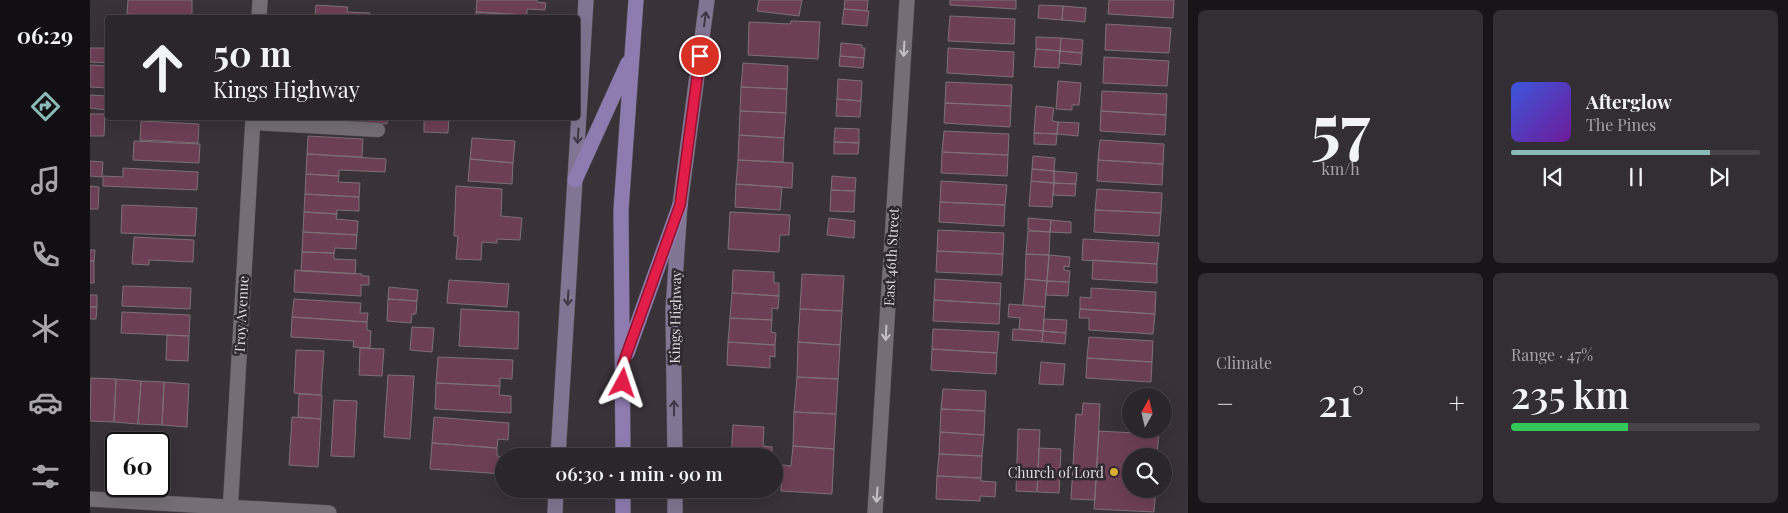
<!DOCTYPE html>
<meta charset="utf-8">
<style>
:root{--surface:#2b262b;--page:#332e33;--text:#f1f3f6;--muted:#a6a5a9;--line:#474347;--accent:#8bbbb9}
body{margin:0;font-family:"Playfair Display",serif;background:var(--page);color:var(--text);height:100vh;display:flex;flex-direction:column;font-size:19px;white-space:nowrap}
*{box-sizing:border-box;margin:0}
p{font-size:16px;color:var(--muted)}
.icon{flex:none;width:28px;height:28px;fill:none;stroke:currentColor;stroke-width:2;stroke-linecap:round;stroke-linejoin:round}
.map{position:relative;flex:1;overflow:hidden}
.side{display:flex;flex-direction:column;gap:10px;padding:10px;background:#181518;width:600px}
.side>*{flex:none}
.top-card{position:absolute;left:15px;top:15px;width:475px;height:105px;border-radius:5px;box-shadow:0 5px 20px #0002,0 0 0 1px var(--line);background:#2b262b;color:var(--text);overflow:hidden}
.needle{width:32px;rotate:8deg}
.controls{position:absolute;left:1032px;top:388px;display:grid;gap:10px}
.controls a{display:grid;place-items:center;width:50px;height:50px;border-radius:50%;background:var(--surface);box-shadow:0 5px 20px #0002,0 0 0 1px var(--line);font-size:25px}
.speed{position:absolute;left:15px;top:432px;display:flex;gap:10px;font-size:25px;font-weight:700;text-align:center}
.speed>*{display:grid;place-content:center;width:65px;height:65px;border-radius:50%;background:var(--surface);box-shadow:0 5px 20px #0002,0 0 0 1px var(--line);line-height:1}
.speed .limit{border:2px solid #111;border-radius:8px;background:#fff;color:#111}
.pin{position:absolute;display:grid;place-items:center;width:42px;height:42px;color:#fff;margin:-21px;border:2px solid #fff;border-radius:50%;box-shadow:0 1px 5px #0007}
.me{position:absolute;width:55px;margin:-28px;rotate:5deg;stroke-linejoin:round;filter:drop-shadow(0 0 4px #0008)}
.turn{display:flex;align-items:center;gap:18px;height:105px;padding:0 25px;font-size:22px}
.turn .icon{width:65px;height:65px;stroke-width:2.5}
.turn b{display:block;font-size:35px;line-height:42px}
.big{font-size:38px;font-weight:600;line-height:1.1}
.side .card{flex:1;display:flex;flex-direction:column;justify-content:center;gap:8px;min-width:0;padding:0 18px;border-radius:8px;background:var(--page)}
.side .dial{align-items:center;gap:0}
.dial b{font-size:65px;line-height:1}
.song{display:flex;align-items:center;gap:15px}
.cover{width:60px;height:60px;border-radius:8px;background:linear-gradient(135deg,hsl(230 70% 55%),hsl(280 70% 35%))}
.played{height:5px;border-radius:2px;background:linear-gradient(90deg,var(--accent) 80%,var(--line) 80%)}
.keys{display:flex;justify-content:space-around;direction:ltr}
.heat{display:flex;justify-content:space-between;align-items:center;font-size:28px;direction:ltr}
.charge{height:8px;border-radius:4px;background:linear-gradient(90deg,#34c759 47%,var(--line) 0)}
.side .tiles{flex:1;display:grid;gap:10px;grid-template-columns:repeat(2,1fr)}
.trip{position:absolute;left:405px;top:448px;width:288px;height:50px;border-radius:25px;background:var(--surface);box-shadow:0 5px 20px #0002,0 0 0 1px var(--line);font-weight:600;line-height:50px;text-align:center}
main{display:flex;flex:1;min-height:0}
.tabs{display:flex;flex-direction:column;width:90px;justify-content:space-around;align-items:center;background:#110f11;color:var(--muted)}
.tabs .icon{width:35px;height:35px}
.tabs .active{color:var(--accent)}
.tabs b{font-size:22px;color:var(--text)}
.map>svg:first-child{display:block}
</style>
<main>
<nav class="tabs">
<b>06:29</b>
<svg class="icon active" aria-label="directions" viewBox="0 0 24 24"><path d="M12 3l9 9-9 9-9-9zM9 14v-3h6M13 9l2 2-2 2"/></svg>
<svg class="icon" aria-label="music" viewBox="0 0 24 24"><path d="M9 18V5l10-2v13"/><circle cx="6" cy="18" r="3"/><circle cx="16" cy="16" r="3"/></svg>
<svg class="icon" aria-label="phone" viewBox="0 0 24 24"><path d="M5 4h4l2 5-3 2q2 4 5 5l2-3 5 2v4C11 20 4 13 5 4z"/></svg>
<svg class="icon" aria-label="climate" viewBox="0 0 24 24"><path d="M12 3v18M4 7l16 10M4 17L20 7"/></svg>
<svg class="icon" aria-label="car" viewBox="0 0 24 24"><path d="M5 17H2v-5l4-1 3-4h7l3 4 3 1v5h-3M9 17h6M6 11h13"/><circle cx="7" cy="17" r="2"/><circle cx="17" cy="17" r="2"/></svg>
<svg class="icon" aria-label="filters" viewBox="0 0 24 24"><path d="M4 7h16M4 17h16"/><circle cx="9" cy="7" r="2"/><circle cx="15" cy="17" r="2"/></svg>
</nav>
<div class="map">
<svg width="1098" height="513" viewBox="0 0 1098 513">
<rect width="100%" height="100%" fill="#393239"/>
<!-- building -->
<path fill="#6d3f57" stroke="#7c7176" d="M38,0H102V18L37,14Z
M387,0H447V2L456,3L455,10L437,9V15L386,12Z
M669,0H712L709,16L667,11Z
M755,0H778L777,11L754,9Z
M860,0H926V9L860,5Z
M1019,0H1084L1083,18L1018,14Z
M226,5L258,7L257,12L280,13V18H225Z
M949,5L973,6L972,20L948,18Z
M973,6L996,8L995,22L972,20Z
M754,9L779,11L777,26L752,24Z
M386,12L437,15L436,18H386Z
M860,16L925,19L924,44L858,41Z
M701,21L730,22L728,59L658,55L659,22L700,24Z
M1016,24L1081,28L1079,53L1015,50Z
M946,37L971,38L970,51L946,49Z
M971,38L993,40L992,53L970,51Z
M751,43L772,45V48H775L774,58L750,56Z
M0,48H18V63L0,62Z
M858,48L924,52L923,77L857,73Z
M946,49L970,51L969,68L944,67Z
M970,51L992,53L991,65L969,63Z
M750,56L774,58L773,68L749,66Z
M1014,57L1079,61L1077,86L1013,83Z
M653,63L698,66L697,89L651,87Z
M0,65L18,66V88L0,87Z
M748,79L772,81L771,101L747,99Z
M968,81L991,83L989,105H982V110L966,109Z
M856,82L922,85L921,106L855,103Z
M651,87L697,89L696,113L650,111Z
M1012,91L1077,94L1076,115L1011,111Z
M0,95L18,96L17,110L0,108Z
M747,99L771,101L770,117L746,116Z
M855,103L921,106L920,127L854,123Z
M946,106L964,108L962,121L968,122L967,134L944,133Z
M650,111L696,113L694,138L649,135Z
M1011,111L1076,115L1075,135L1010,131Z
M0,114H15L14,136H0Z
M219,118H298L297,124L219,120Z
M334,118H359L358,133L334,132Z
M406,118H436V119Z
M51,121L109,124L108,143L50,140Z
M968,122L989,123L988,136L967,134Z
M745,128L769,129V143L744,142Z
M854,131L919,134L918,155L852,152Z
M944,133L967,134L966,145L944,144Z
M649,135L694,138L693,162L648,160Z
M218,136L273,139L272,157L217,154Z
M382,138L425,141L423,163L380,159Z
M1010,140L1074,144L1073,164L1008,160Z
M44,141L110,144L109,163L43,160Z
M744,142L769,143L768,154H744Z
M852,152L918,155L917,176L851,173Z
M217,154L296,159L295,172L249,170V176L216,174Z
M943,156L965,158L964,171L942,169Z
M380,159L423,163L422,184L378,181Z
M648,160L703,163L702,188L646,184Z
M1008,160L1073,164L1072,185L1007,181Z
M0,161L13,162L12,177L0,176Z
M33,168L108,172L107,190L13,186V176L33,177Z
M942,169L964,171V183L941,181Z
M964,171L987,173L986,184L964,183Z
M216,174L249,176L248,182L270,183L269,197L215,194Z
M742,176L766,178L765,191L741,190Z
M851,181L917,185L915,205L850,202Z
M941,181L964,183L962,207L939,206Z
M964,183L986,184L985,196L963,195Z
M646,184L692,187L690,210L645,207Z
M0,186L9,187L8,209H0Z
M366,186L412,189L411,216L432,218L430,240L407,239V243L392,242L391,260L366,259L368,236H364Z
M1007,189L1072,193L1071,213L1005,210Z
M741,190L765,191L764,212L740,211Z
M215,194L269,197V211L247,210V214L214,212Z
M850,202L915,205L914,226L849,222Z
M32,205L107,208L105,236L31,233Z
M1005,210L1071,213L1069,236L1004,232Z
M214,212L247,214L246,219L268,221L267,235L213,232Z
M640,212L700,215L699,235H690L689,252L638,249Z
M739,218L765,221L764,238L737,235Z
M938,218L961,220L960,232L938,230Z
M961,220L981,222V233L960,232Z
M848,230L914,233L913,254L847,251Z
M938,231L960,232L959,255L936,254Z
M213,232L267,235L266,249L245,248L244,253L212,252Z
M44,237L104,240L103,262L59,260V265L42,264Z
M993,239L1069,243L1067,264L992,260Z
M0,250H5L4,261H0Z
M847,251L913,254L912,275L846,272Z
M212,252L244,253V259L266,260L265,274L211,271Z
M936,254L959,255L957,281L935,279Z
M959,255L980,257L979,267L974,266V270L980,271L979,282L957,281Z
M1003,260L1067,264V283L1002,279Z
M0,261H4V283H0Z
M205,270L272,274V276H279V285H271V296L204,292Z
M643,270L684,272V283H689V296L642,293Z
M712,274L754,276L752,311L710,309Z
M845,279L911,283L910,304L844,300Z
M935,279L957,281L955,307L933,305Z
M359,280L419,284L417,307L357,303Z
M957,281L979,282L978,296L956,295Z
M33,286L101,288L100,309L32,306Z
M299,287L328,290L327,301L298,299Z
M1001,288L1066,292L1065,314L990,309V297L1001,298Z
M642,293L689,296L688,309L682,308V320L640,318Z
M0,295H7V307H0Z
M204,299L271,303L270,313H278L277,322L202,317Z
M298,299L327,301L326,314H322L321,323L297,321Z
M844,300L910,304L909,324L843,321Z
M919,304L955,307L953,331L929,329L930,318L918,317Z
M0,307H7L6,319H0Z
M371,309L429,312L428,349L369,346Z
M710,309L752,311L750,345L708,342Z
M990,309L1065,314L1063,334L999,330V318H989Z
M32,312L100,315L99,336L31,333Z
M202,317L277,322V330L281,331L280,348L263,347L264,341L201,337Z
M640,318L682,320L681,332L686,333L685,345L638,342Z
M954,319L977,320L976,333L953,331Z
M322,327L344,328L342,352L320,350Z
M843,329L909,332L907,353L842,349Z
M923,329L953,331L952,342L922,340Z
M953,331L976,333L975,344L952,342Z
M77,335L99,336L98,361L76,360Z
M999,337L1063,341L1062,362L997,358Z
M638,342L685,345V357L680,356V368L637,365Z
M708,342L750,345L748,379L707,377Z
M270,348L294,349L292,376L269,375Z
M842,349L907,353L906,374L841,370Z
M206,350L234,351L231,395L204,393Z
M348,357L423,360L422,379L410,378V386L346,383Z
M997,358L1062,362L1061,382L996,378Z
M951,362L975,364L973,385L949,384Z
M298,375L324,376L320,439L294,437Z
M707,377L748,379L746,414L704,412Z
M1,378L26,379L24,422L0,421Z
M26,379L51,381L48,424L24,422Z
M51,381L74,382L72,425L48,424Z
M74,382L99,384L97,427L72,425Z
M346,383L410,386L409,395L421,396V413L345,409Z
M853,389L896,391L895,411L851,409Z
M209,394L232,395L231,419L208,417Z
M244,400L267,401L264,457L241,456Z
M993,403L1010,404L1005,500L981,499L986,414L992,415Z
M851,409L895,411L894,435L850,432Z
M704,412L746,414L744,449L703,446Z
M202,417L231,419L228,467L199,465Z
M344,417L419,423L418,440L408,439L407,448L342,443Z
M643,425L674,427L673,446L682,447V456H641Z
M928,429L950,430L947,492L926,491Z
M1051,429H1069L1067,456H1041V489H1066L1064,512L1004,509L1009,431L1045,433Z
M850,432L894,435L892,456L849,454Z
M342,443L407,448V456L414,457V474L340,469Z
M703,446L744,449L742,494L691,491L692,465L701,466Z
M949,448L971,449L969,493L947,492Z
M849,454L892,456L891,478L847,476Z
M847,476L891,478V481L906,482L905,497L890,496V501L846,499Z"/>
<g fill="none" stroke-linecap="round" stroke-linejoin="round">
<!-- lane casing -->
<g stroke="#555056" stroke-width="15">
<path id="lane" d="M163,123L288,130"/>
</g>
<!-- street casing -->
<g stroke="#555056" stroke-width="16">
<path id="street" d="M169,18L170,0
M0,499L239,513
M140,513L163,118
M785,513L817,0"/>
</g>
<!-- secondary casing -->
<g stroke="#555056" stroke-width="16">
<path id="secondary" d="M468,456L496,0
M585,456L583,310L590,205L617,0
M585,489V513
M465,513L466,489"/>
</g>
<!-- primary casing -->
<g stroke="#555056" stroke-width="16">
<path id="primary" d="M485,180L538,63
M537,353L590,205
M533,456L531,210L546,0
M533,513V489"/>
</g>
<!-- lane -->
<use href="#lane" stroke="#756e76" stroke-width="14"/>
<!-- street -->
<use href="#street" stroke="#756e76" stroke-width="15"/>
<!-- secondary -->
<use href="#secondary" stroke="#827593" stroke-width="15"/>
<!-- primary -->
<use href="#primary" stroke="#8e7cb0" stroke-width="15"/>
</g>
<!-- one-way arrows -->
<defs><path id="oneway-shaft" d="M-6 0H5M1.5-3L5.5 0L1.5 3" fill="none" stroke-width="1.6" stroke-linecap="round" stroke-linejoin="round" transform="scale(1.25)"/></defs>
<g stroke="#3f3743">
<use href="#oneway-shaft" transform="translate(615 19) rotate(-82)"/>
<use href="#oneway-shaft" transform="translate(488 136) rotate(94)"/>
<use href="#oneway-shaft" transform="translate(478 298) rotate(93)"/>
<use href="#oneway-shaft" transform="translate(584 408) rotate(-90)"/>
</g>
<g stroke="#c4c0c6">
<use href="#oneway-shaft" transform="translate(814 49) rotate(93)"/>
<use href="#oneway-shaft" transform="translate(796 333) rotate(93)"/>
<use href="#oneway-shaft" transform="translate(787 495) rotate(94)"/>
</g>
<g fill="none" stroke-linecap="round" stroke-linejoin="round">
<!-- route casing -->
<g stroke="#92132f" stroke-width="12">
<path id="route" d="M533,383V364L590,205L610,56"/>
</g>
<!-- route -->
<use href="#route" stroke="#e11d48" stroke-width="9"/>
</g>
<!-- markers -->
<circle fill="#ddb133" stroke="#2e282f" stroke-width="2" cx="1024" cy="472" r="5"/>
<g text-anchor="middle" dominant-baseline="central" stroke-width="5" stroke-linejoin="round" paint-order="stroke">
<!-- street labels -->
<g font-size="14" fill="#dfdbe0" stroke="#2e282f">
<text transform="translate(801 257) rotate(-87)">East 46th Street</text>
<text transform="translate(151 315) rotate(-87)">Troy Avenue</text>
<text transform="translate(585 317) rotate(-89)">Kings Highway</text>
</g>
<!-- poi labels -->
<g font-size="14" fill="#dfdbe0" stroke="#2e282f" text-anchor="end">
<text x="1014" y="472">Church of Lord</text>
</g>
</g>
</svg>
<div class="controls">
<a><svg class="needle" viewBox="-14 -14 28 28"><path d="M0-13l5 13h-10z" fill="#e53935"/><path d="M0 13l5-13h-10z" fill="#a6a5a9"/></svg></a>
<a><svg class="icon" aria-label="search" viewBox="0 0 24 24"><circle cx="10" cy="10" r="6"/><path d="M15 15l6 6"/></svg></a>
</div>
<div class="speed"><div class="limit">60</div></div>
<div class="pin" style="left:610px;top:56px;background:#d93025"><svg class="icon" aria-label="arrive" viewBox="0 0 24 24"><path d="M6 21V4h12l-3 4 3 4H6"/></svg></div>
<svg class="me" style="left:533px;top:383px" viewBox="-20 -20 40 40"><path d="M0-17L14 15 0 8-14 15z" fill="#e11d48" stroke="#fff" stroke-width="4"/></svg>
<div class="trip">06:30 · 1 min · 90 m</div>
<div class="top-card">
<div class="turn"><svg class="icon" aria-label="ahead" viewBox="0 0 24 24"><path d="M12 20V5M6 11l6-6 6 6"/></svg><div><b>50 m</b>Kings Highway</div></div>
</div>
</div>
<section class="side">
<div class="tiles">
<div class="card dial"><b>57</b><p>km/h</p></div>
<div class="card">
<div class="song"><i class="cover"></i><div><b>Afterglow</b><p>The Pines</p></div></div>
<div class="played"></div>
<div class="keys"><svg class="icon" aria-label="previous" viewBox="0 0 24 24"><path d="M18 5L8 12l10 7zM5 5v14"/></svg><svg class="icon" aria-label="pause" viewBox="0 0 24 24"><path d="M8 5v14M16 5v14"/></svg><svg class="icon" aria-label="next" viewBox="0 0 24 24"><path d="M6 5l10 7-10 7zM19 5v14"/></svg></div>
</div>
<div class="card"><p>Climate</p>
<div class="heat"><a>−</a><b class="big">21°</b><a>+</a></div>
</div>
<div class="card"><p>Range · 47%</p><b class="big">235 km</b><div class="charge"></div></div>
</div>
</section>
</main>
